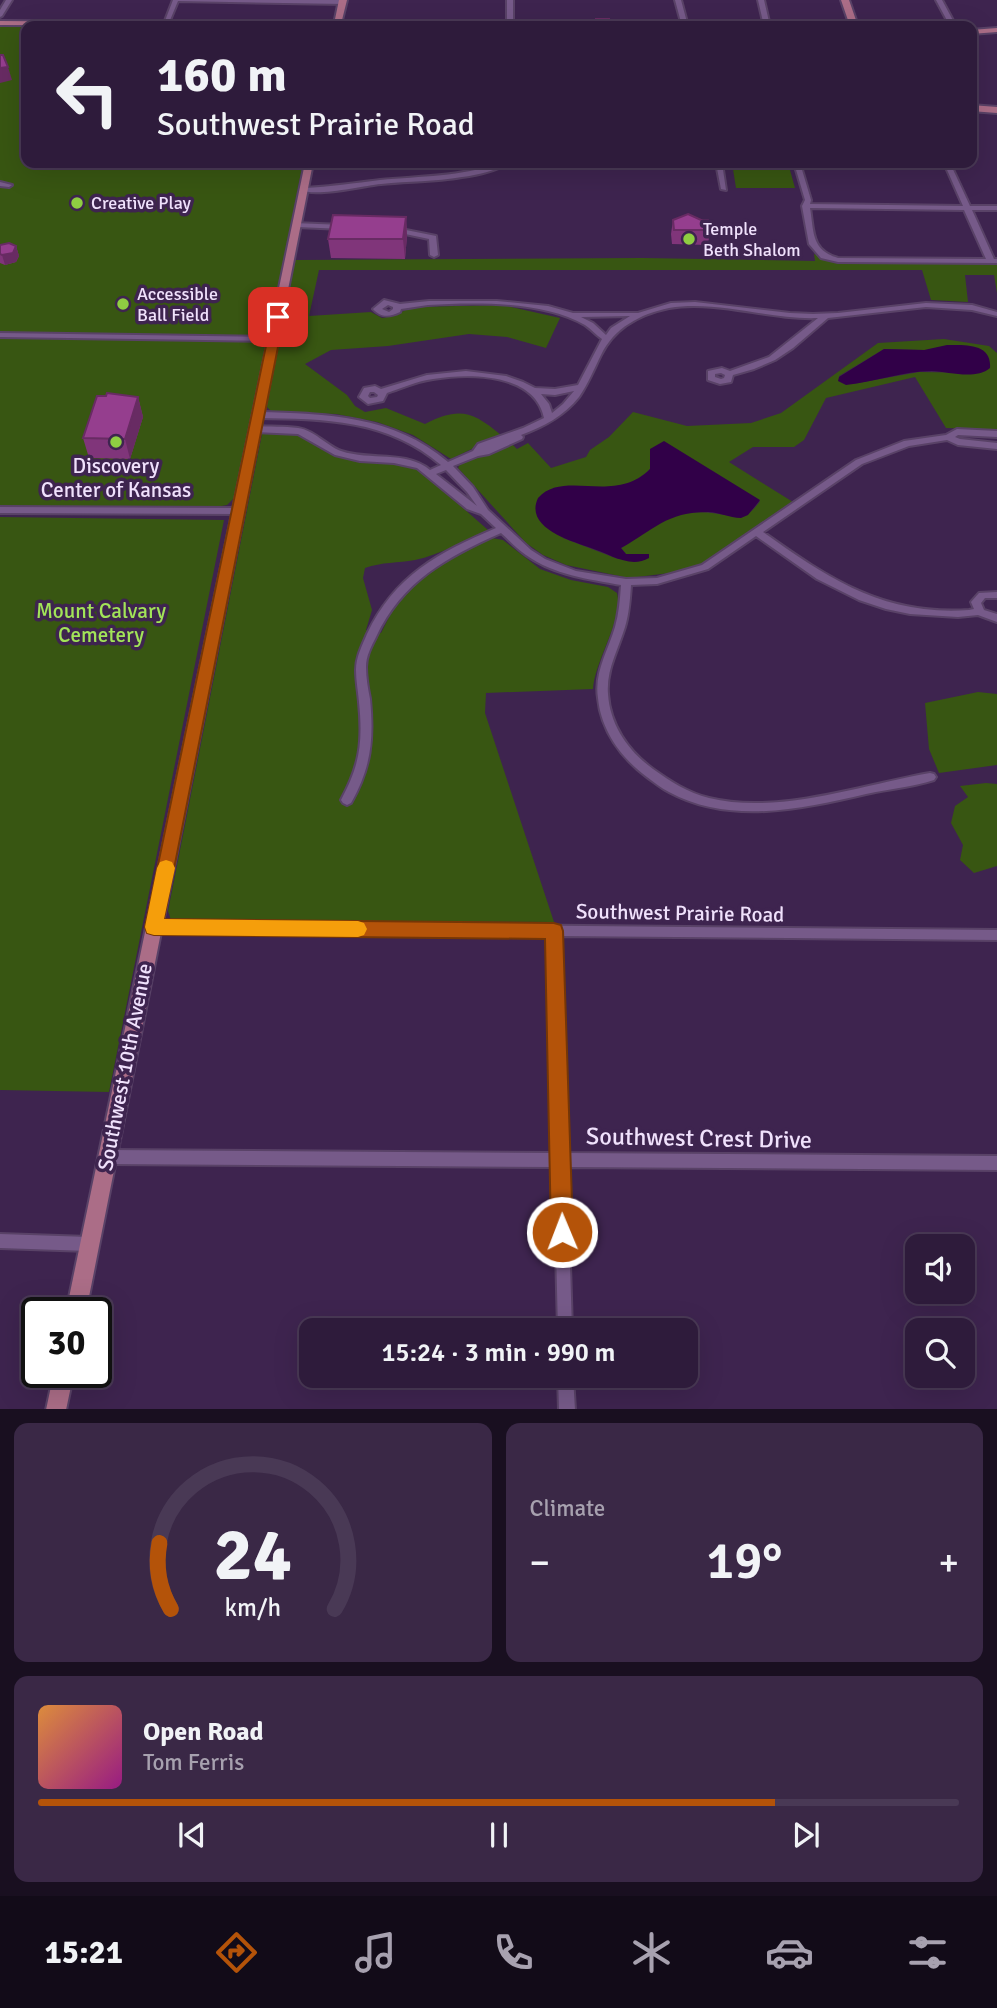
<!DOCTYPE html>
<meta charset="utf-8">
<style>
:root{--surface:#2e1b3b;--page:#3a2846;--text:#f1f3f6;--muted:#a7a1af;--line:#493955;--accent:#b45309}
body{margin:0;font-family:Signika,sans-serif;background:var(--page);color:var(--text);height:100vh;display:flex;flex-direction:column;font-size:26px;white-space:nowrap}
*{box-sizing:border-box;margin:0}
p{font-size:23px;color:var(--muted)}
.icon{flex:none;width:38px;height:38px;fill:none;stroke:currentColor;stroke-width:2;stroke-linecap:round;stroke-linejoin:round}
.map{position:relative;height:1409px;overflow:hidden}
.details{display:flex;flex-direction:column;gap:14px;padding:14px;background:#190f20;flex:1}
.details>*{flex:none}
.hud{position:absolute;left:21px;top:21px;width:956px;height:147px;border-radius:14px;box-shadow:0 7px 28px #0002,0 0 0 2px var(--line);background:#2e1b3b;color:var(--text);overflow:hidden}
.controls{position:absolute;left:905px;top:1234px;display:grid;gap:14px}
.controls a{display:grid;place-items:center;width:70px;height:70px;border-radius:14px;background:var(--surface);box-shadow:0 7px 28px #0002,0 0 0 2px var(--line);font-size:35px}
.speed{position:absolute;left:21px;top:1297px;display:flex;gap:14px;font-size:35px;font-weight:700;text-align:center}
.speed>*{display:grid;place-content:center;width:91px;height:91px;border-radius:50%;background:var(--surface);box-shadow:0 7px 28px #0002,0 0 0 2px var(--line);line-height:1}
.speed .limit{border:4px solid #111;border-radius:10px;background:#fff;color:#111}
.pin{position:absolute;display:grid;place-items:center;width:60px;height:60px;color:#fff;margin:-30px;border-radius:14px;box-shadow:0 4px 10px #0006}
.me{position:absolute;width:77px;margin:-38px;rotate:359deg;stroke-linejoin:round;filter:drop-shadow(0 0 5px #0008)}
.turn{display:flex;align-items:center;gap:24px;height:147px;padding:0 21px;font-size:32px}
.turn .icon{width:91px;height:91px;stroke-width:2.5}
.turn b{display:block;font-size:49px;line-height:60px}
.big{font-size:52px;font-weight:600;line-height:1.1}
.details .widget{flex:1;display:flex;flex-direction:column;justify-content:center;gap:10px;min-width:0;padding:0 24px;border-radius:14px;background:var(--page)}
.details .dial{align-items:center;gap:0}
.dial svg{height:182px;overflow:visible;fill:none;stroke:var(--line);stroke-width:7;stroke-linecap:round;text-anchor:middle}
.dial text{fill:var(--text);stroke:none}
.song{display:flex;align-items:center;gap:21px}
.cover{width:84px;height:84px;border-radius:10px;background:linear-gradient(135deg,hsl(30 70% 55%),hsl(310 70% 35%))}
.played{height:7px;border-radius:4px;background:linear-gradient(90deg,var(--accent) 80%,var(--line) 80%)}
.keys{display:flex;justify-content:space-around;direction:ltr}
.heat{display:flex;justify-content:space-between;align-items:center;font-size:38px;direction:ltr}
.details .tiles{flex:1;display:grid;gap:14px;grid-template-columns:1fr 1fr}
.widget:last-child{grid-column:span 2}
.trip{position:absolute;left:299px;top:1318px;width:399px;height:70px;border-radius:14px;background:var(--surface);box-shadow:0 7px 28px #0002,0 0 0 2px var(--line);font-weight:600;line-height:70px;text-align:center}
.tab-bar{display:flex;height:112px;justify-content:space-around;align-items:center;background:#120b18;color:var(--muted)}
.tab-bar .icon{width:49px;height:49px}
.tab-bar .selected{color:var(--accent)}
.tab-bar b{font-size:32px;color:var(--text)}
.map>svg:first-child{display:block}
</style>
<div class="map">
<svg width="997" height="1410" viewBox="0 0 997 1410">
<rect width="100%" height="100%" fill="#3e244f"/>
<!-- green -->
<path fill="#385612" fill-rule="evenodd" d="M0,26H26V163H303L236,496L227,505L211,508L0,507Z
M732,163H788L795,188H736Z
M814,254L837,262L997,263V293L994,275H965L968,302L931,300L922,270H319L309,316L371,312L382,318L394,316L411,307L503,305L560,318L546,348L507,337L469,334L388,346L331,350L305,364L347,395L355,406L365,412L386,408L425,424C459,407 472,411 501,435L451,459L413,435L377,422L336,414L272,412L266,406L295,260L642,258L815,261Z
M944,339L989,346L997,353V430L946,428L915,377L826,398L804,440L794,447H753L729,462L793,502L707,561L686,571L629,578L566,565L543,555L526,543L458,468L460,464L512,444L517,449L528,443L551,468L586,457L590,450L609,437L633,412L687,426L751,423L781,413L878,343ZM884,349L924,350L982,373L919,372L852,384L839,381V376ZM651,449L718,476L760,501C746,522 734,516 712,513C700,511 684,513 673,516C654,521 638,539 621,548L626,554L618,559L563,538L553,488C588,483 623,497 650,469Z
M267,431H291L304,436L334,456L362,462L401,464L421,471L488,530C465,540 440,555 415,560C398,563 382,562 365,568L363,578L372,610L366,630L381,633L392,611L410,589L434,567L492,538L503,540L540,569L571,580L608,587L617,593C624,619 595,660 593,689L486,693L485,713L554,922L171,920L168,911L262,434Z
M0,517L224,520L109,1092L0,1090Z
M978,692L997,694V765L939,773L929,749L925,703Z
M986,783L997,784V866L974,873L960,860L963,845L951,823L955,806L968,797L960,786Z"/>
<!-- water -->
<path fill="#310048" d="M947,345C965,345 992,343 990,368C976,380 949,372 932,371C903,371 875,382 846,385L838,381L839,377L884,349L924,350Z
M664,441L760,500L748,515L741,518C729,518 719,512 708,512C666,512 654,530 621,548L626,554H649V558C630,569 610,554 591,548C571,541 524,528 538,498C564,469 615,505 650,469V449Z"/>
<g fill="none" stroke-linecap="round" stroke-linejoin="round">
<!-- minor casing -->
<g stroke="#594267" stroke-width="4">
<path id="minor" d="M6,0H12L2,16L0,17V10Z
M173,0H343L346,2L343,4L178,1L168,25L163,26Z
M507,0H513V26H507Z
M675,0H681L688,26H682Z
M758,0H764L770,26H764Z
M936,0H942L956,26H950Z
M499,163H508C495,171 478,175 462,177C435,182 408,181 381,184C362,186 316,197 301,190L304,188C330,187 355,183 380,180C421,176 461,177 499,163Z
M716,163H722L726,190L721,189Z
M794,163H800L811,200L810,204L963,206L944,163H950L970,206H997V210H972L994,259H997V263L838,262L821,258L809,244L802,206L805,200ZM810,208L964,210L986,259L838,258C811,250 814,232 810,208Z
M0,182L12,185L9,187L0,186Z
M294,223L343,225L347,227L343,229L297,227H294Z
M391,227L436,236L438,255L434,257L430,255L429,239L391,231Z
M384,300L400,304L429,301H497L548,306L573,313H638L671,303L695,302L790,313L813,314L838,313L926,303L972,305L997,312V316L972,310L926,307L828,318L793,348L775,360L754,369L733,375L731,382L720,384L708,380V371L722,368L730,371L769,357L818,318C769,320 718,300 669,308C640,314 614,328 601,355C594,369 588,384 579,397C564,416 543,427 521,435L523,437L522,439L489,454L478,456L453,466L473,487L488,510L531,550L545,559L576,571L626,579L657,578L702,565L856,460L904,441L946,435L957,429L997,431V437L958,435L955,437L960,439L997,443V449L958,445L947,440L909,446L862,464L763,532C829,579 884,616 969,610L974,609L971,602L979,593L997,592V598H985L981,603L984,610L997,614V622L978,615L958,617L910,614L886,609L859,600L817,579L756,536L708,569L657,584L631,585C630,600 629,614 625,627C618,650 606,670 608,694C610,725 628,751 653,769C670,781 688,793 709,798C779,815 861,785 930,773L934,774L936,777L934,780C912,787 889,789 866,794C802,809 730,825 669,792C661,788 654,782 647,777C621,758 601,730 598,698C594,672 608,651 615,627C619,613 620,599 621,585C588,579 554,575 526,555C517,549 509,540 501,533C447,557 402,581 376,637C371,647 366,656 366,667C366,678 368,689 370,699C374,739 371,768 351,803L347,805L343,803L341,800C360,765 363,742 359,702C358,691 356,680 356,670C356,657 362,646 367,634C395,575 438,553 496,528L481,514L467,509L417,468L394,463L360,461L335,455L298,434L255,432L251,429L255,426C269,427 284,426 298,428C314,430 327,446 341,451C370,461 406,450 430,470L441,465C387,419 325,419 258,418L254,415L258,412C327,414 393,415 448,462L473,451L478,444L523,428L544,418C535,373 470,373 433,379C417,381 402,388 387,393L383,401L368,404L359,397L364,388L375,386L381,389L427,375L466,371L506,376L523,382L535,388L555,389L578,385L602,339C596,335 591,329 585,325C543,301 476,302 428,305C419,306 410,308 401,309L400,312C390,317 381,318 373,309ZM388,305L393,307V309L389,312L382,309ZM630,316L611,328L606,335L593,323L581,317ZM721,373L725,375L724,378L721,379L715,377V374ZM574,391L563,404L552,413L549,404L541,394L555,395ZM370,392H374L378,395L377,397L370,398L368,396ZM446,470L467,492L477,506L436,474Z
M0,333L274,337L278,339L274,341L0,337Z
M0,507L239,508L244,511L239,514L0,513Z
M154,922L997,930V940L560,936L567,1153L997,1156V1170L567,1167L572,1330H558L554,1167L107,1164L102,1162L100,1157L102,1152L107,1150L553,1153L548,936L154,932L150,931L148,927L150,923Z
M0,1234L89,1237L94,1239L96,1244L94,1249L89,1251L0,1248Z
M558,1376H573L575,1410H559Z"/>
</g>
<!-- major casing -->
<g stroke="#594267" stroke-width="4">
<path id="major" d="M339,0H347L341,24H355L359,26L0,25V21L334,24Z
M841,0H849L858,26H850Z
M378,24H442L446,26H374Z
M997,28V32L971,34V30Z
M971,105L997,107V113L971,111Z
M305,163H313L86,1312H66Z
M54,1372H74L66,1410H46Z"/>
</g>
<!-- minor -->
<use href="#minor" fill="#765a89" fill-rule="evenodd"/>
<!-- major -->
<use href="#major" fill="#ab6d87" fill-rule="evenodd"/>
</g>
<!-- wall -->
<path fill="#80357a" d="M406,217L407,236L405,259L331,258L328,239Z
M673,220L710,230L708,245L672,244L671,234Z
M0,245L16,246L19,256L16,262L5,265L0,263Z
M138,397L143,417L130,459L89,458L83,438Z"/>
<!-- shaded-wall -->
<path fill="#682b63" d="M8,67L12,80L0,83V68Z
M406,217L407,236L405,259L403,239Z
M16,246L19,256L16,262L5,265L2,255Z
M138,397L143,417L130,459L125,439Z"/>
<!-- building -->
<path fill="#953e8e" stroke="#682b63" stroke-width="2" d="M596,19H609V26H596Z
M0,55H3L8,67L0,68Z
M688,214L701,220H708L710,230H674L673,220Z
M333,215L406,217L403,239H328Z
M9,243L16,246L13,253L2,255L0,254V245Z
M107,393L138,397L125,439L83,438L97,396H106Z"/>
<!-- route -->
<path fill="#b45309" stroke="#753606" stroke-width="2" d="M278,314L284,317L164,919L554,923L561,925L563,931L573,1232L570,1240L562,1243L555,1240L551,1232L545,939L154,935L147,933L145,927L272,317Z"/>
<!-- slow -->
<path fill="#f59e0b" d="M166,860L172,862L175,868L164,919L358,921L364,923L367,929L364,935L358,937L154,935L147,933L145,927L157,868L160,862Z"/>
<!-- markers -->
<g fill="#8fcd42" stroke="#3e244f" stroke-width="2.5">
<circle cx="77" cy="203" r="7"/>
<circle cx="689" cy="239" r="7"/>
<circle cx="123" cy="304" r="7"/>
<circle cx="116" cy="442" r="7"/>
</g>
<g text-anchor="middle" dominant-baseline="central" stroke-width="7" stroke-linejoin="round" paint-order="stroke">
<!-- far-poi labels -->
<g font-size="18" fill="#f0e1fc" stroke="#3e244f" text-anchor="start">
<text x="91" y="203">Creative Play</text>
<text x="703" y="229">Temple<tspan x="703" dy="21">Beth Shalom</tspan></text>
<text x="137" y="294">Accessible<tspan x="137" dy="21">Ball Field</tspan></text>
</g>
<!-- poi labels -->
<g font-size="21" fill="#f0e1fc" stroke="#3e244f">
<text x="116" y="466">Discovery<tspan x="116" dy="24">Center of Kansas</tspan></text>
</g>
<!-- park labels -->
<g font-size="21" fill="#a2e458" stroke="#3e244f">
<text x="101" y="611">Mount Calvary<tspan x="101" dy="24">Cemetery</tspan></text>
</g>
<!-- street labels -->
<g font-size="21" fill="#f0e1fc" stroke="#3e244f">
<text transform="translate(680 913) rotate(1)">Southwest Prairie Road</text>
<text transform="translate(125 1067) rotate(-79)">Southwest 10th Avenue</text>
</g>
<!-- near-street labels -->
<g font-size="24" fill="#f0e1fc" stroke="#3e244f">
<text transform="translate(699 1138) rotate(1)">Southwest Crest Drive</text>
</g>
</g>
</svg>
<div class="controls">
<a><svg class="icon" aria-label="sound" viewBox="0 0 24 24"><path d="M4 9h4l5-4v14l-5-4H4zM17 9q2 3 0 6"/></svg></a>
<a><svg class="icon" aria-label="search" viewBox="0 0 24 24"><circle cx="10" cy="10" r="6"/><path d="M15 15l6 6"/></svg></a>
</div>
<div class="speed"><div class="limit">30</div></div>
<div class="pin" style="left:278px;top:317px;background:#d93025"><svg class="icon" aria-label="arrive" viewBox="0 0 24 24"><path d="M6 21V4h12l-3 4 3 4H6"/></svg></div>
<svg class="me" style="left:562px;top:1232px" viewBox="-20 -20 40 40"><circle r="17" fill="#b45309" stroke="#fff" stroke-width="3"/><path d="M0-11L8 9 0 5-8 9z" fill="#fff"/></svg>
<div class="trip">15:24 · 3 min · 990 m</div>
<div class="hud">
<div class="turn"><svg class="icon" aria-label="left" viewBox="0 0 24 24"><path d="M17 20v-9H6M10 6l-5 5 5 5"/></svg><div><b>160 m</b>Southwest Prairie Road</div></div>
</div>
</div>
<section class="details">
<div class="tiles">
<div class="widget dial"><svg viewBox="0 0 100 80">
<path d="M14 69A42 42 0 1 1 86 69"/>
<path d="M14 69A42 42 0 0 1 9 40" stroke="#b45309"/>
<text x="50" y="56" font-size="32" font-weight="700">24</text>
<text x="50" y="72" font-size="11">km/h</text>
</svg></div>
<div class="widget"><p>Climate</p>
<div class="heat"><a>−</a><b class="big">19°</b><a>+</a></div>
</div>
<div class="widget">
<div class="song"><i class="cover"></i><div><b>Open Road</b><p>Tom Ferris</p></div></div>
<div class="played"></div>
<div class="keys"><svg class="icon" aria-label="previous" viewBox="0 0 24 24"><path d="M18 5L8 12l10 7zM5 5v14"/></svg><svg class="icon" aria-label="pause" viewBox="0 0 24 24"><path d="M8 5v14M16 5v14"/></svg><svg class="icon" aria-label="next" viewBox="0 0 24 24"><path d="M6 5l10 7-10 7zM19 5v14"/></svg></div>
</div>
</div>
</section>
<nav class="tab-bar">
<b>15:21</b>
<svg class="icon selected" aria-label="directions" viewBox="0 0 24 24"><path d="M12 3l9 9-9 9-9-9zM9 14v-3h6M13 9l2 2-2 2"/></svg>
<svg class="icon" aria-label="music" viewBox="0 0 24 24"><path d="M9 18V5l10-2v13"/><circle cx="6" cy="18" r="3"/><circle cx="16" cy="16" r="3"/></svg>
<svg class="icon" aria-label="phone" viewBox="0 0 24 24"><path d="M5 4h4l2 5-3 2q2 4 5 5l2-3 5 2v4C11 20 4 13 5 4z"/></svg>
<svg class="icon" aria-label="climate" viewBox="0 0 24 24"><path d="M12 3v18M4 7l16 10M4 17L20 7"/></svg>
<svg class="icon" aria-label="car" viewBox="0 0 24 24"><path d="M5 17H2v-5l4-1 3-4h7l3 4 3 1v5h-3M9 17h6M6 11h13"/><circle cx="7" cy="17" r="2"/><circle cx="17" cy="17" r="2"/></svg>
<svg class="icon" aria-label="filters" viewBox="0 0 24 24"><path d="M4 7h16M4 17h16"/><circle cx="9" cy="7" r="2"/><circle cx="15" cy="17" r="2"/></svg>
</nav>
